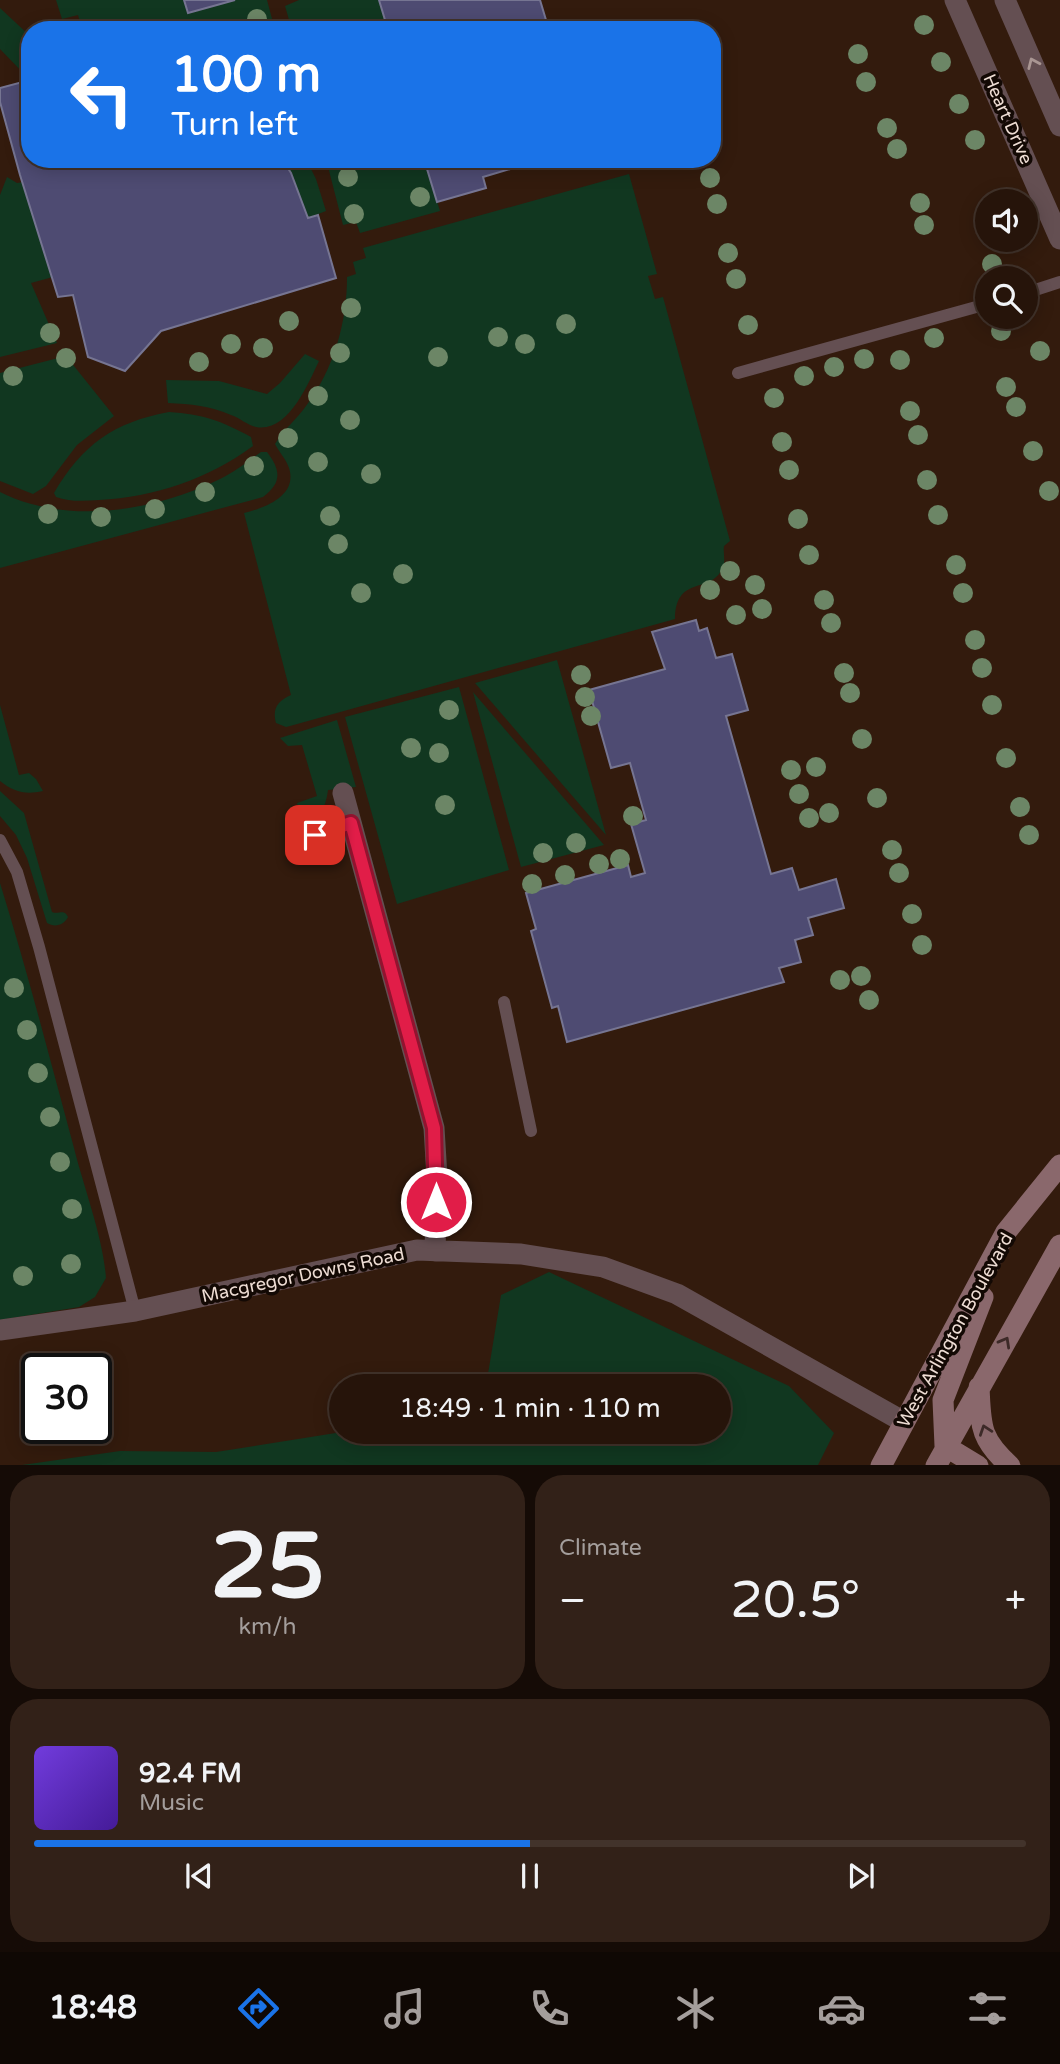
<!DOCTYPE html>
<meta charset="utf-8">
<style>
:root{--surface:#26140a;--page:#322118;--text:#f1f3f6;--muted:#a49e9c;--line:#42332b;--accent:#1a73e8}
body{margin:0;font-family:"Varela Round",sans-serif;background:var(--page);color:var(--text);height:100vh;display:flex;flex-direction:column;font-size:26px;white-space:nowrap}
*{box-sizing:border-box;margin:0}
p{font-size:23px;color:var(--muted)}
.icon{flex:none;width:38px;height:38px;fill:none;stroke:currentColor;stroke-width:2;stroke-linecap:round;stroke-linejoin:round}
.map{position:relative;height:1465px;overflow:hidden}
.panel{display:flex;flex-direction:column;gap:10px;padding:10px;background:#150b06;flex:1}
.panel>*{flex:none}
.guide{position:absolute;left:21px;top:21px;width:700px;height:147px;border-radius:28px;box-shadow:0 4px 18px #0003,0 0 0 2px var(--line);background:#1a73e8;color:#fff;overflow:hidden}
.buttons{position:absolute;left:975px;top:189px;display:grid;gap:14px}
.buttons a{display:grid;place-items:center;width:63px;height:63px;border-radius:50%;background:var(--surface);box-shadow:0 4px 18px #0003,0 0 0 2px var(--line);font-size:35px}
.speed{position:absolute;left:21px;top:1353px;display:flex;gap:14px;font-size:35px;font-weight:700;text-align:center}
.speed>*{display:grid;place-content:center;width:91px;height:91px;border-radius:50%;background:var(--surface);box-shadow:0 4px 18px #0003,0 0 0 2px var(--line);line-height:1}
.speed .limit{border:4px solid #111;border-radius:10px;background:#fff;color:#111}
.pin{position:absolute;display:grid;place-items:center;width:60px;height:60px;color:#fff;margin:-30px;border-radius:14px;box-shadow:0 4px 10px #0006}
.me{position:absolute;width:77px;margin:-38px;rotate:0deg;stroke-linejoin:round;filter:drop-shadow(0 0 5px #0008)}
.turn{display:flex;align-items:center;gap:24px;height:147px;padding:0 35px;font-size:32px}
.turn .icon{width:91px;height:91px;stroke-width:2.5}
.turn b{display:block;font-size:49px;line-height:60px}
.big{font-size:52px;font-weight:600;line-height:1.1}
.panel .card{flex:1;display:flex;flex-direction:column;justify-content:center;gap:10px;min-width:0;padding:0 24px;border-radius:28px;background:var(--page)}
.panel .dial{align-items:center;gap:0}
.dial b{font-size:91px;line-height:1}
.song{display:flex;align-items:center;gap:21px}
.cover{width:84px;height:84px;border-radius:10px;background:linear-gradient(135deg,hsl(260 70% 55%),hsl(260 70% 35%))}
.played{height:7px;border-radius:4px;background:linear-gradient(90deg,var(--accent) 50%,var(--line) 50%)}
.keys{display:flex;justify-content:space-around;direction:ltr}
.heat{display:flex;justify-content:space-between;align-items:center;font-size:38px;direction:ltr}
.panel .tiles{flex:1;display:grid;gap:10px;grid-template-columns:1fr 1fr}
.card:last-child{grid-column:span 2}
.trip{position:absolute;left:329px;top:1374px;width:402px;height:70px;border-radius:35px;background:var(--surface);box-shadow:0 4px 18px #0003,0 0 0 2px var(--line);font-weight:600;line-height:70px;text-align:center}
.dock{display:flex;height:112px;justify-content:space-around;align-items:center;background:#0f0804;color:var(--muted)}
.dock .icon{width:49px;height:49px}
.dock .current{color:var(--accent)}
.dock b{font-size:32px;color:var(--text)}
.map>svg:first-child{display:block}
</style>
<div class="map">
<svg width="1060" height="1466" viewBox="0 0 1060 1466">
<rect width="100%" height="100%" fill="#331b0d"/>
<!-- green -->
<path fill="#113720" d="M56,0H184L188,12L235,0H267L275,30H130V24H103L82,29L78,15L62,19Z
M299,0H379L388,30H292L285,6Z
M0,8L30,36V80L0,49Z
M282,159H306L316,179L326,211L308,218L291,173Z
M326,159H424L440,211L360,233L356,222L343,225Z
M629,174L657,274L648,276L655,299L663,297L730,541L724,546C723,552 725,558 724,564C714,597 676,572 675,619L290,726L286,727L276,723C272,708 278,701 291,695L244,513C264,508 298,496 289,468C286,459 279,452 275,444C283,430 297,419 306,406C334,369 347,322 347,277L356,274L353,262L366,258L363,248Z
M7,177L17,183L23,182L53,277L31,283L57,343L0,357V195Z
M305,354L319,361C308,384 288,433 256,427C247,425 240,418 231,415C211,406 190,404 168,403L166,380L219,381L267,394L280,383Z
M66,356L114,416L77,445L46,486L33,494L0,481V373Z
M169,412C202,414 222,421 251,437L253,446C208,479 155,497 99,500C85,501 69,502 56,497L54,493C82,445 114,422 169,412Z
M261,452H267C281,470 282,483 263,497L0,568V492C68,526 154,511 220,479C235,472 248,461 261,452Z
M557,660L606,835L475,683Z
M459,687L509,870L397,904L345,717Z
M473,692L604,845L521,867Z
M0,705L19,775L29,773L36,779L43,791C25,795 14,792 0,781Z
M337,720L356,787L328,790C326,805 322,817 305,820L301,817L297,803L317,796L302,745L288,746L280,738Z
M0,791L24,813L52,912C59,915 64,908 68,917C64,925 55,928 47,923L27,858L16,835L0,816Z
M0,883C27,970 50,1059 74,1148C84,1188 103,1237 106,1278L95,1297L79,1307L0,1320Z
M549,1272L789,1386L834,1433L818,1465H22L120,1451L216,1452L342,1432H719V1386H486L501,1295Z"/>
<!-- building -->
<path fill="#4e4b72" stroke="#767592" stroke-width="2" d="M184,0H235L188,13Z
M379,0H540L549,30H388Z
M30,80V159H282L291,173L308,218L318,215L336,278L161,331L125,371L88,357L73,295L58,297L20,175L0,102V88Z
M424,159H544L483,177L486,188L437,202Z
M696,620L699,631L707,628L716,658L732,654L748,710L726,716L771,874L792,868L799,890L836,879L844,908L808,918L813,935L795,940L801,962L779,968L784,982L567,1042L558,1006L552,1008L531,931L536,929L526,893L628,865L631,877L645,873L631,824L646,820L630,763L611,768L589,690L665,669L652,632Z"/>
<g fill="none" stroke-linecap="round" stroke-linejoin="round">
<!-- lane -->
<path stroke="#644f52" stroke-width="12" d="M1026,293L1060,282
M738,373L987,304
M0,840L17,872L39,947L135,1311
M297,841L351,823
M504,1002L531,1131"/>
<!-- street -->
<path stroke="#644f52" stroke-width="21" d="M955,0L1060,239
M1005,0L1060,126
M343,793L434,1128L437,1177L435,1251
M0,1330L135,1311L417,1250L521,1254L603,1267L677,1294L904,1422"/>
<!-- secondary -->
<path stroke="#8a686c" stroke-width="21" d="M979,1387C981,1425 979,1438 1010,1466
M881,1466L1006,1232L1060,1165
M936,1466L1060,1245
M978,1466L945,1446L943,1400L983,1297"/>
</g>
<!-- trees -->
<g fill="#6c8666">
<circle cx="257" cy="19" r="10"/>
<circle cx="924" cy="25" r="10"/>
<circle cx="858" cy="54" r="10"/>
<circle cx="941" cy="62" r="10"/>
<circle cx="866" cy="82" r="10"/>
<circle cx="959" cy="104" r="10"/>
<circle cx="887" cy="128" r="10"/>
<circle cx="975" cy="140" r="10"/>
<circle cx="897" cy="149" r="10"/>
<circle cx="348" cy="177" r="10"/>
<circle cx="710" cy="178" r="10"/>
<circle cx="420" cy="197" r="10"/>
<circle cx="920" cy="203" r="10"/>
<circle cx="717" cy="204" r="10"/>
<circle cx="354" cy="214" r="10"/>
<circle cx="924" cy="225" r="10"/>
<circle cx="728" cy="253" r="10"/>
<circle cx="992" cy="264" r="10"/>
<circle cx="736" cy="279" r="10"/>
<circle cx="351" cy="308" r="10"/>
<circle cx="289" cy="321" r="10"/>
<circle cx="566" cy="324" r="10"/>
<circle cx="748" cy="325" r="10"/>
<circle cx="1001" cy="331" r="10"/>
<circle cx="50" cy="333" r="10"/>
<circle cx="498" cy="337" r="10"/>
<circle cx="934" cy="338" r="10"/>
<circle cx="231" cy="344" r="10"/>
<circle cx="525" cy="344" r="10"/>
<circle cx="263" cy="348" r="10"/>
<circle cx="1040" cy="351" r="10"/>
<circle cx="340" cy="353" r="10"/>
<circle cx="438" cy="357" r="10"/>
<circle cx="66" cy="358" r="10"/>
<circle cx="864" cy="359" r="10"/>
<circle cx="900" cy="360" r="10"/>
<circle cx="199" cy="362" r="10"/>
<circle cx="834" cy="367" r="10"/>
<circle cx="13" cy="376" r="10"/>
<circle cx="804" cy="376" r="10"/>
<circle cx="1006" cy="387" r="10"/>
<circle cx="318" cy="396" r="10"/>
<circle cx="774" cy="398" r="10"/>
<circle cx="1016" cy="407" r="10"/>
<circle cx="910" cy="411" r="10"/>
<circle cx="350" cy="420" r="10"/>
<circle cx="918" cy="435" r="10"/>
<circle cx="288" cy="438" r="10"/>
<circle cx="782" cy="442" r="10"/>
<circle cx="1033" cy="451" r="10"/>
<circle cx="318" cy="462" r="10"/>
<circle cx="254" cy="466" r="10"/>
<circle cx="789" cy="470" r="10"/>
<circle cx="371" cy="474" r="10"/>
<circle cx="927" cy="480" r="10"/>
<circle cx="1049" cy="491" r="10"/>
<circle cx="205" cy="492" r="10"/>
<circle cx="155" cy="509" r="10"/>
<circle cx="48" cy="514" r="10"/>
<circle cx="938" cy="515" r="10"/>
<circle cx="330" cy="516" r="10"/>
<circle cx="101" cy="517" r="10"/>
<circle cx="798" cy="519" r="10"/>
<circle cx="338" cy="544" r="10"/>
<circle cx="809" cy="555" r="10"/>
<circle cx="956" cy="565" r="10"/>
<circle cx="730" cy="571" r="10"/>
<circle cx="403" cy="574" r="10"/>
<circle cx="755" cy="585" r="10"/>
<circle cx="710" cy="590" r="10"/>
<circle cx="361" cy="593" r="10"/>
<circle cx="963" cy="593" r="10"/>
<circle cx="824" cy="600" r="10"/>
<circle cx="762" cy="609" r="10"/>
<circle cx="736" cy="615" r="10"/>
<circle cx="831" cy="623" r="10"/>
<circle cx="975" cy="640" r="10"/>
<circle cx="982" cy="668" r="10"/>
<circle cx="844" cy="673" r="10"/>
<circle cx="581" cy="675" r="10"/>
<circle cx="850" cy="693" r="10"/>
<circle cx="585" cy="697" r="10"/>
<circle cx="992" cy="705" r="10"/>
<circle cx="449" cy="710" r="10"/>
<circle cx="591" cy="716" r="10"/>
<circle cx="862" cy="739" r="10"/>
<circle cx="411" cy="748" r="10"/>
<circle cx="439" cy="753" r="10"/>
<circle cx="1006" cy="758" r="10"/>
<circle cx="816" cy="767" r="10"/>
<circle cx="791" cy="770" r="10"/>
<circle cx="799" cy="794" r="10"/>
<circle cx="877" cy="798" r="10"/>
<circle cx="445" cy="805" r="10"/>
<circle cx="1020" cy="807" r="10"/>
<circle cx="829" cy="813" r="10"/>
<circle cx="633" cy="816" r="10"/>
<circle cx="809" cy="818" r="10"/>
<circle cx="1029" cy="835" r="10"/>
<circle cx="576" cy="843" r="10"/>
<circle cx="892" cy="850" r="10"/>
<circle cx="543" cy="853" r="10"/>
<circle cx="620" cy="859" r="10"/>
<circle cx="599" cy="864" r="10"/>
<circle cx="899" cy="873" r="10"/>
<circle cx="565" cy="875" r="10"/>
<circle cx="532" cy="884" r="10"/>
<circle cx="912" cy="914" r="10"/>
<circle cx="922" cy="945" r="10"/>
<circle cx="861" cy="976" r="10"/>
<circle cx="840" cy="980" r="10"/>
<circle cx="14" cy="988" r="10"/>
<circle cx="869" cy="1000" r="10"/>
<circle cx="27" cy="1030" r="10"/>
<circle cx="38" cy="1073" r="10"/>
<circle cx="50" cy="1117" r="10"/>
<circle cx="60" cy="1162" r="10"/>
<circle cx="72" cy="1209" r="10"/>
<circle cx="71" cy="1264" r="10"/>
<circle cx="23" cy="1276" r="10"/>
</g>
<!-- one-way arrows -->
<defs><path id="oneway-chevron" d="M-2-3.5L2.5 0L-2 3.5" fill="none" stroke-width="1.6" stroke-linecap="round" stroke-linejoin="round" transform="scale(1.75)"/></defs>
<use stroke="#a99693" href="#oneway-chevron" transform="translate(1033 63) rotate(-114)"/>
<g stroke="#3d2a28">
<use href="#oneway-chevron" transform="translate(1005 1342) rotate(-61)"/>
<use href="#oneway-chevron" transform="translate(985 1430) rotate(-109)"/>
</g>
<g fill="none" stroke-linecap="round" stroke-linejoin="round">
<!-- route casing -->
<g stroke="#92132f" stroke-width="18">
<path id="route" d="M315,835L351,823L434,1128L436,1202"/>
</g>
<!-- route -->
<use href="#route" stroke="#e11d48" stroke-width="12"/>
</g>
<g text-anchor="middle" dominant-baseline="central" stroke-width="7" stroke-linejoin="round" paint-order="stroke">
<!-- street labels -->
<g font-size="18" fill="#eeddd4" stroke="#130904">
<text transform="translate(1008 119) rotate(66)">Heart Drive</text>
<text transform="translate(303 1275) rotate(-12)">Macgregor Downs Road</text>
<text transform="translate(955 1330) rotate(-61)">West Arlington Boulevard</text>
</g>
</g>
</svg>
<div class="buttons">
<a><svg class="icon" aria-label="sound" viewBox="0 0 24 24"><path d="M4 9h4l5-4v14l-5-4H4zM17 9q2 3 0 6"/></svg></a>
<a><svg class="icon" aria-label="search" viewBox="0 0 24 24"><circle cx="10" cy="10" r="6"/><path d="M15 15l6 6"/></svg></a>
</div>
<div class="speed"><div class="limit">30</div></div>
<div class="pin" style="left:315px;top:835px;background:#d93025"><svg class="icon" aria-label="arrive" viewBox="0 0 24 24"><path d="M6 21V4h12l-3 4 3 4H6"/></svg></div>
<svg class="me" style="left:436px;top:1202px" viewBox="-20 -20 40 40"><circle r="17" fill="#e11d48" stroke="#fff" stroke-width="3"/><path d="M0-11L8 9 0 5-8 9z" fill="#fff"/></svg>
<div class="trip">18:49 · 1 min · 110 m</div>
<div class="guide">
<div class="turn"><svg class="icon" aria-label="left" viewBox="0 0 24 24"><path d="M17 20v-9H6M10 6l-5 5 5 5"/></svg><div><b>100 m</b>Turn left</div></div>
</div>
</div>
<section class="panel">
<div class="tiles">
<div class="card dial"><b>25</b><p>km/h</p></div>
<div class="card"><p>Climate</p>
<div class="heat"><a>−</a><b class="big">20.5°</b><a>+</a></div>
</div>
<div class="card">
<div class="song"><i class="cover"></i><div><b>92.4 FM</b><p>Music</p></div></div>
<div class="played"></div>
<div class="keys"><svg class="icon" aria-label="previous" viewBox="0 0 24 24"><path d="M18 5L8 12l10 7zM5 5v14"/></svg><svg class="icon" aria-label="pause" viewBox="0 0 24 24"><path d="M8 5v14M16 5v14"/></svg><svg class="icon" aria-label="next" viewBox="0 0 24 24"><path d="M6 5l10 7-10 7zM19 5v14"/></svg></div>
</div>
</div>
</section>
<nav class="dock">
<b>18:48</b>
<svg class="icon current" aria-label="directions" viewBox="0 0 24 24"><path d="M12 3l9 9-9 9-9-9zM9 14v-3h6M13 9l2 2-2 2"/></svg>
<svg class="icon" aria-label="music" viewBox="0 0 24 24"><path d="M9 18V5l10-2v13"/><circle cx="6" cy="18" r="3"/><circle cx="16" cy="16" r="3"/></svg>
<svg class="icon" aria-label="phone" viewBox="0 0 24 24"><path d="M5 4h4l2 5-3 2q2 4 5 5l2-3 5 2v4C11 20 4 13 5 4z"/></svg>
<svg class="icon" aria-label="climate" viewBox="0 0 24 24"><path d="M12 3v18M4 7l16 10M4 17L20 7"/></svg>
<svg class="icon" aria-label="car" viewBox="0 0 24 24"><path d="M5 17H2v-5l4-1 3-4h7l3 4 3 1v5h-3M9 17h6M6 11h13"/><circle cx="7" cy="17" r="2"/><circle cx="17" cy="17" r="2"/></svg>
<svg class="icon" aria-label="filters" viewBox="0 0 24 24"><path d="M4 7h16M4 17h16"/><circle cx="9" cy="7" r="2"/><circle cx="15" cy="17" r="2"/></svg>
</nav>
